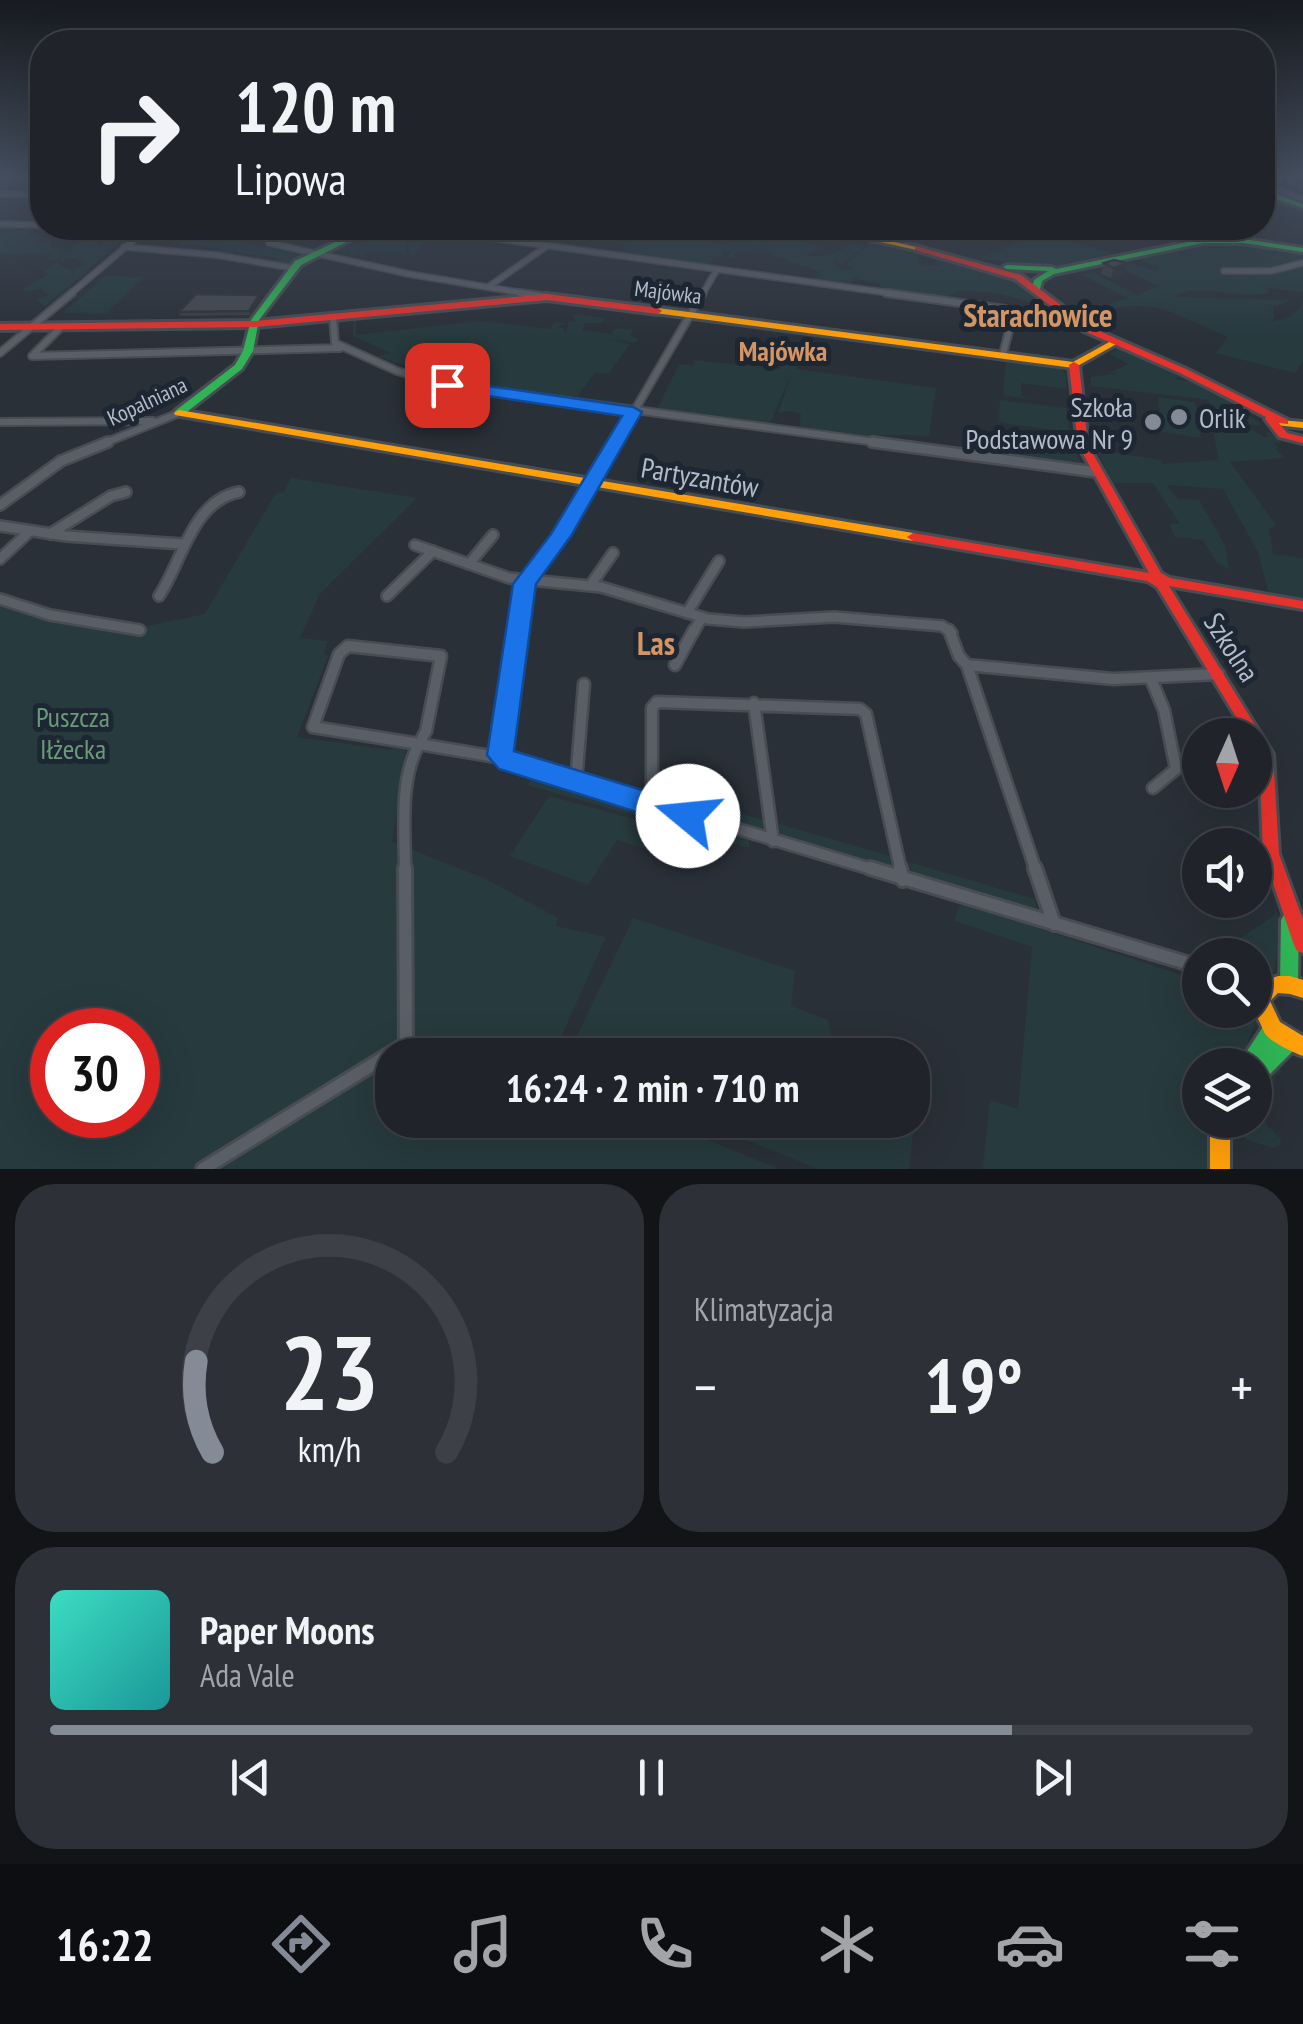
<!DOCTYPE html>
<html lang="pl">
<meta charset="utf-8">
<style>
:root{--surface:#20242a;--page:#2d3036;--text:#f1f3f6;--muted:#a2a4a8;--line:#3d4147;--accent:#848b96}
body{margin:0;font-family:"PT Sans Narrow",sans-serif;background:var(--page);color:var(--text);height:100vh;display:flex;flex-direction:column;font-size:38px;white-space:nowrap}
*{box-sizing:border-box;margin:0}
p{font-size:32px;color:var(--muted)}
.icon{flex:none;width:55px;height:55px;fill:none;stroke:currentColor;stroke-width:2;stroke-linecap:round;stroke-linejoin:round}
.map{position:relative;height:1169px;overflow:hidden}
.sheet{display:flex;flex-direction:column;gap:15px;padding:15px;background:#121417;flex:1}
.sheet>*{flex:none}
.hud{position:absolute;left:30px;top:30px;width:1245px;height:210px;border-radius:40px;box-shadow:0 10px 40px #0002,0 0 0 2px var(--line);background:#20242a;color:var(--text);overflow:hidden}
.needle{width:65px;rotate:183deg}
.controls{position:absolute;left:1182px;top:718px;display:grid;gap:20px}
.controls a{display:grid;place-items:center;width:90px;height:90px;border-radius:50%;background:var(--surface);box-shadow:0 10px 40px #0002,0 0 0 2px var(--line);font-size:50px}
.speed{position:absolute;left:30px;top:1008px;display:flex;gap:20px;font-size:50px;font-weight:700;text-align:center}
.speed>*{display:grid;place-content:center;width:130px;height:130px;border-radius:50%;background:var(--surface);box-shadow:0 10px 40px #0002,0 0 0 2px var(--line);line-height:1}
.speed .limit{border:15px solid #d22;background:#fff;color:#111}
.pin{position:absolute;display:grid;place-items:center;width:85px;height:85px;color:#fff;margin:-42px;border-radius:20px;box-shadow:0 5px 15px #0006}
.me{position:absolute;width:110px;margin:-55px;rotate:287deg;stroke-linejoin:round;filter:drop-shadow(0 0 8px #0008)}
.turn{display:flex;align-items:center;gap:35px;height:210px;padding:0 40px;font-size:45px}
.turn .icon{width:130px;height:130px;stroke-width:2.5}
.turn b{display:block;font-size:70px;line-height:85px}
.big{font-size:75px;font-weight:800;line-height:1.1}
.sheet .tile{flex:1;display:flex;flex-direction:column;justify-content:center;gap:15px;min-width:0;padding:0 35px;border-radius:40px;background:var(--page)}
.sheet .dial{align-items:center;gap:0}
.dial svg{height:260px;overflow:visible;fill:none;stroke:var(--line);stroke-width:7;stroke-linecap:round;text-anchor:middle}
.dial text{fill:var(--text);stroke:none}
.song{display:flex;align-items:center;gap:30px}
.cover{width:120px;height:120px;border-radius:15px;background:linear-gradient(135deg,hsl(170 70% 55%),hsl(180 70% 35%))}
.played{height:10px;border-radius:5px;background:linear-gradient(90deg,var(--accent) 80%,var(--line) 80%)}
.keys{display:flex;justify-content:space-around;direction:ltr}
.heat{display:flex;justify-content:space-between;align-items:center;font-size:55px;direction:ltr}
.sheet .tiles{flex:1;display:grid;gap:15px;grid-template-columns:1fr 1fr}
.tile:last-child{grid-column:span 2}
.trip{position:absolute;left:375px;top:1038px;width:555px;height:100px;border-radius:40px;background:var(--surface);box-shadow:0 10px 40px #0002,0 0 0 2px var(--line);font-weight:800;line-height:100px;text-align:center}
.menu{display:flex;height:160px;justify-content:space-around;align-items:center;background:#0d0e11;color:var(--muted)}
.menu .icon{width:70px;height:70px}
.menu .selected{color:var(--accent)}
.menu b{font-size:45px;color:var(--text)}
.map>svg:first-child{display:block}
</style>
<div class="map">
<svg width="1303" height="1169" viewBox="0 0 1303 1169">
<rect width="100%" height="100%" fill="#2a3038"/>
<!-- green -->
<path fill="#273a3e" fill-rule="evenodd" d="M0,226L34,228L26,235L43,237L34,245L51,240L50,246L69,249L56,260H46L51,254L0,253Z
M93,228H119L131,232L86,271H80L85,272L45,306L35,299L49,296L41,288L26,292L22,289L49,274L44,272L57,262L72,272L74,280L73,270L85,265L76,258L59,260L91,229L100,245L104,244L102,241L119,240L109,230L95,233Z
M393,228L428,237L411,258L407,237L401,236L406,243L405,253L365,252L362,256L370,259L358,256L362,248L352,258L347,257L352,253L325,251C352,237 364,250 391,230L396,234Z
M623,228L645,231L636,228H656L647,230L748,248L664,228H724L741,235L745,228H814L865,239L823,231L805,242L821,248L806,254C821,261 839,252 852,243L865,246L841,265L832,260L841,270L853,269L847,264L871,241L935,256L933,260L926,259L931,257H920L918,264L939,266L936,261L941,257L1016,279L1051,311L1044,313L1043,306L998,293L959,291L945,297L879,288L880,283L856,279L858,275L849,284L813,279L821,272L768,254L775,252L755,249L764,254L737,251L732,258L727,257L731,251H724L721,257L715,256L709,265L714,267L622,254L630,246L616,244L625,236L615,234Z
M1040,233L1050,234L1113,254L1053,266L979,259Z
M175,238L234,240L300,255L290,263L273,264L280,259L236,252L239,248L228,255L218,254L223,247L189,245L182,248Z
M1209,243H1245L1303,253V293L1265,287L1269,292C1240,302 1201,280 1174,297L1292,300L1273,307L1274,317L1270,321C1284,321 1299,314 1303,300V361L1295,373L1216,353L1227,337C1166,310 1154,295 1087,316L1085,312L1128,298L1080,274L1095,273L1137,295L1158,286L1112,264L1126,261L1154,271L1159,269L1157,266L1132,258Z
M105,276L144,277L105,314L63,313Z
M572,314L606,318L602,323H585L582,330L611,334L616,328L633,330L630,335L638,339L635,343L607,339L630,344L608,374L595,373L577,396C515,397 435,378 378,356L391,353L353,336V318L339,323L340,318L356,317V335L479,321L549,329L555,322L566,323L557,327L563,328L566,335L569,321L576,322Z
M1114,348L1128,350L1180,376L1175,379C1206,381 1238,406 1262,425H1236L1241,435L1239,429L1249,428L1265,437H1268L1265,432C1272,432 1279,435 1281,443H1274L1278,448L1275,449L1285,458L1230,462L1276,525L1269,529L1273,554L1303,558V601L1269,595L1258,552L1223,489L1167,485L1178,499L1199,500L1225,545L1229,569L1217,563L1203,540L1175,537L1169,524H1180L1153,483H1113L1096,450L1161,460L1163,464L1218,460L1209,400L1091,386V377L1119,373H1109L1128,364L1109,353L1116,351Z
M1006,359L1057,365L1066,374V389L1021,383V396L1040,401L1003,395Z
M693,360L780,369L783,362L797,364L796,369L936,388L929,436L879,435L885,440L870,439V434L867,438L853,437L852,432L850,436L836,435L835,431L833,434L795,430L803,429L799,428L801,414L789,411L778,413L792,372L769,426L655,413L679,364L695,366Z
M1158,397L1195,402L1201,438L1162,432Z
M1000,400L1066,408L1070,432L1002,423L999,421Z
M1000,432L1009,433V440L1072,446L1084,467L1003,456L998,452Z
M291,478L417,498L320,594L300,638L328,641L324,653L328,656L297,737L391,750L395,745L406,747L392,842L486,879L558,918L556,926L606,937L553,1055H392V1120H659L779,1169H0V603L137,633L135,637L147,626L205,614L276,493L284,492ZM52,1030H138V1115H52Z
M534,775L564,783L563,788L589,796L592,791L749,838V848L527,785Z
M657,788L763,820L765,830L659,799Z
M549,796L693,835L682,860L617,840L588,885L510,856Z
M779,824L890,856L892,867L781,835Z
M909,862L1034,899L1039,911L912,874Z
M964,904L1200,981V1010H1251L1256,1023L1248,1041L1251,1045L1234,1065H1200V1120H1206L1211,1169H983L990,1100L1018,1109L1032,947L955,921L958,907Z
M1275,907L1279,920L1275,972L1255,976V955H1215L1275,915Z
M633,918L795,971L791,1006L828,1020L834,1047L853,1055H568Z
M1280,1066L1281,1072L1275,1077L1272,1099L1262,1093L1266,1124L1281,1139L1280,1144L1274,1148L1246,1140L1238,1123L1255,1120V1100Z
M913,1080L919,1082L909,1169H818L697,1120H912Z"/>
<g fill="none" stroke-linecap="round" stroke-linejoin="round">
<!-- street-far4 casing -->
<g stroke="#484c53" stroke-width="8">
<path id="street-far4" d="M1262,184L1303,199
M0,194H42
M0,224L42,225
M281,228L269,243L409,274L535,295
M420,228L904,295
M124,247L216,255L293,268
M1224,271H1271L1303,263
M488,287L547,246
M69,295L148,228
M702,295L716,271"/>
</g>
<!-- street-far3 casing -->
<g stroke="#484c53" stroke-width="10">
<path id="street-far3" d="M520,293L547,297
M886,293L1005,309L1013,315L1003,354
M333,317L335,343L397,371L447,385L891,444
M59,329L32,356L340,348
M0,353L72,293
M0,422L153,421
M102,444L179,413
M615,444L703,293"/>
</g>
<!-- street-far2 casing -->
<g stroke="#484c53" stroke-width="14">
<path id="street-far2" d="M872,442L1096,472
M0,505L61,461L108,442
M0,526L66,536L182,544
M50,534L111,496L126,492
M415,545L509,578L601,587L708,619L745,622L834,617L942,626L952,633
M0,559L30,531
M469,564L493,535
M590,586L613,553
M159,596C182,562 192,501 239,492
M387,596L433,551
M0,599L50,615L140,630
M687,613L719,561
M519,633L526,582L569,523L616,442
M693,633L702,617"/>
</g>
<!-- street-far1 casing -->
<g stroke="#484c53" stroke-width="15">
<path id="street-far1" d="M949,630L959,656L967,665L1113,679L1219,674
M348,646L441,656L426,731L419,744L313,727L339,654Z
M675,665L694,630
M967,665L1036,871
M1151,679L1164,710L1176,769L1153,788
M754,703L773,841
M419,744L502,758L878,871
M502,758L519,630
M576,782L584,684
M652,805V708L657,702L860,709L866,714L901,871
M405,871C405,830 399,780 419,744"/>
</g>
<!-- street casing -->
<g stroke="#484c53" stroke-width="18">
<path id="street" d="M870,868L1200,967
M900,868L903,880
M1035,868L1054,924
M203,1169L406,1044L405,868"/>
</g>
<!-- fast casing -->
<g stroke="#484c53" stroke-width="6">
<path id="fast" d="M1262,189L1303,204V208L1262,194Z
M365,228H374L301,265L259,320L253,351L242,369L183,415H175V411L235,365L243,351L251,320L295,261Z
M1203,239H1243L1303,248V252L1243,243H1203L1054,274L1042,281L1040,289L1036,291L1032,289L1034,280L1048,271L1007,269L1003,267L1007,265L1052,267L1056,269Z
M1290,912L1296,915L1299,920L1298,984L1295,990L1289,993L1283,990L1280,984L1281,920L1284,915Z
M1273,1020L1280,1022L1282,1029L1277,1040L1289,1032L1296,1034L1299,1041L1296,1048L1262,1082L1255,1085V1065H1238L1266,1022Z"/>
</g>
<!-- slow casing -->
<g stroke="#484c53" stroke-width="6">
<path id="slow" d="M823,228H834L925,249L921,251L826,230Z
M658,308L1073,362L1113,340L1120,342L1074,368L655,313L654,311Z
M179,410L913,533L919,537L913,541L175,415L174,413Z
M1280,420L1303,422V428L1276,425L1275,423Z
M1278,976H1290L1303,980V998L1290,994L1278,993L1270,1001L1280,1022L1303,1036V1056C1294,1053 1273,1043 1267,1036C1263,1032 1262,1026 1259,1021C1249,998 1254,984 1278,976Z
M1210,1120H1230V1169H1210Z"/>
</g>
<!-- jam casing -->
<g stroke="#484c53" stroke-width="6">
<path id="jam" d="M915,246L1021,275L1090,327L1186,369L1288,420V424L1279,423L1287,433L1303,437V443L1279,437L1265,419L1266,417L1180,373L1084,331L1015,279L915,250Z
M547,294L658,308L662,311L658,314L547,300L255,327L0,330V324L255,321Z
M1074,362L1079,365L1088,445L1161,573L1170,578L1303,601V609L1169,586L1273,754L1279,854L1303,920V953L1297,951L1294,945L1263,854L1259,754L1255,749V735H1247L1157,587L1147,581L913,541L907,537L913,533L1149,573L1078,445L1069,365Z"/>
</g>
<!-- street-far4 -->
<use href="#street-far4" stroke="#5a5e66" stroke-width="5"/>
<!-- street-far3 -->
<use href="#street-far3" stroke="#5a5e66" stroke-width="6"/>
<!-- street-far2 -->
<use href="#street-far2" stroke="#5a5e66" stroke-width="9"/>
<!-- street-far1 -->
<use href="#street-far1" stroke="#5a5e66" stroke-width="10"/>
<!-- street -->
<use href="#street" stroke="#5a5e66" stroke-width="12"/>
<!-- fast -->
<use href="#fast" fill="#30b455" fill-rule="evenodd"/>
<!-- slow -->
<use href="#slow" fill="#ff9f0a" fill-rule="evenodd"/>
<!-- jam -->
<use href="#jam" fill="#e5322d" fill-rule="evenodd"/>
<!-- rail -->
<path stroke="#595d64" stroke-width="2.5" stroke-dasharray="6 6" stroke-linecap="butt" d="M1265,175L1303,187"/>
</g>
<!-- wall -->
<path fill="#3a3f45" d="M1114,260L1123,274L1111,278L1101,274L1104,263Z
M259,295L260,299L250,315L180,316L179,312Z"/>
<!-- shaded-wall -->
<path fill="#303338" d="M1126,263L1123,274L1111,278L1114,268Z
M259,295L260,299L250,315L249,311Z"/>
<!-- building -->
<path fill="#444950" stroke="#303338" stroke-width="2.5" d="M1114,260L1126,263L1114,268L1104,263Z
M196,294L259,295L249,311L179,312Z"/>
<!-- sky -->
<linearGradient id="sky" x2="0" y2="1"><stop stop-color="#171a1f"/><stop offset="0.52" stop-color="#444e5e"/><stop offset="1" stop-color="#444e5e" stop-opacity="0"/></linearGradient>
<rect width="1303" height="339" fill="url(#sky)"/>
<!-- route -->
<path fill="#1a73e8" stroke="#114b97" stroke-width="2.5" d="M447,380L633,407L642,412L571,536L536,584L514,751L698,807L703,816L698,824L688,828L499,769L487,755L513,584L551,534L622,416L441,389L438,385Z"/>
<!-- markers -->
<g fill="#848b96" stroke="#1d2633" stroke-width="4">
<circle cx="1179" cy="417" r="10"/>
<circle cx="1153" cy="422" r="10"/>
</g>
<g text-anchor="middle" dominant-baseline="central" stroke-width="10" stroke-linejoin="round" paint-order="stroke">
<!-- far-street labels -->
<g font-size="22" fill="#b4bcc9" stroke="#1d2633">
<text transform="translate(668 292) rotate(7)">Majówka</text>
<text transform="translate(147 401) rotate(-25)">Kopalniana</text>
</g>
<!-- far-quarter labels -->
<g font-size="28" font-weight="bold" fill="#d59563" stroke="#1d2633">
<text x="783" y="350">Majówka</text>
</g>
<!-- poi labels -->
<g font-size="28" fill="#b4bcc9" stroke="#1d2633" text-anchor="end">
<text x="1133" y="406">Szkoła<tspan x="1133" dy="32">Podstawowa Nr 9</tspan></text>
<text x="1199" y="417" text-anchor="start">Orlik</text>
</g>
<!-- street labels -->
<g font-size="28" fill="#b4bcc9" stroke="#1d2633">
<text transform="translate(700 477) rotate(10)">Partyzantów</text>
<text transform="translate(1232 647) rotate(57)">Szkolna</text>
</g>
<!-- park labels -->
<g font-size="28" fill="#6b9a76" stroke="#1d2633">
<text x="73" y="716">Puszcza<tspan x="73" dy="32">Iłżecka</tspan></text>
</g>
<!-- far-district labels -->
<g font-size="32" font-weight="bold" fill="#d59563" stroke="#1d2633">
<text x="1038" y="315">Starachowice</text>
</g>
<!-- quarter labels -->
<g font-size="32" font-weight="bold" fill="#d59563" stroke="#1d2633">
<text x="656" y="643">Las</text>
</g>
</g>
</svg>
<div class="controls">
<a><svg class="needle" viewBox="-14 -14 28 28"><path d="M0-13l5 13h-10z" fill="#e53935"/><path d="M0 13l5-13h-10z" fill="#a2a4a8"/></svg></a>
<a><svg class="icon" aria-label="sound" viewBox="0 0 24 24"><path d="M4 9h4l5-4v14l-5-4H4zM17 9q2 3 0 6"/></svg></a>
<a><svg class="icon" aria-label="search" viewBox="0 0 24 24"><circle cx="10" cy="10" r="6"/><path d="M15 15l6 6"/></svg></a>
<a><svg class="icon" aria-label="layers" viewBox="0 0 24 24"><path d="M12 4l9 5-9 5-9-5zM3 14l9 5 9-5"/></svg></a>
</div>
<div class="speed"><div class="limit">30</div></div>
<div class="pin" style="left:447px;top:385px;background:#d93025"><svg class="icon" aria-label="arrive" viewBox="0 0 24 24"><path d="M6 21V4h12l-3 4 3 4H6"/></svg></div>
<svg class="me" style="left:688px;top:816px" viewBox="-20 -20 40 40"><circle r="19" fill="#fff"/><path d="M0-13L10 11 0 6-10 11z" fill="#1a73e8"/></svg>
<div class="trip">16:24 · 2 min · 710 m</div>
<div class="hud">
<div class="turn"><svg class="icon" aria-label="right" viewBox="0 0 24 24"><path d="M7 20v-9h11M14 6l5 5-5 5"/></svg><div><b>120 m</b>Lipowa</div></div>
</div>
</div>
<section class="sheet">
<div class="tiles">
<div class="tile dial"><svg viewBox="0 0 100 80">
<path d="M14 69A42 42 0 1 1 86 69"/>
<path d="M14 69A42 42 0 0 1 9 41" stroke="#848b96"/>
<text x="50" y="56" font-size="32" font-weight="700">23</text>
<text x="50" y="72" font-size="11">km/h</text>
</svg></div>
<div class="tile"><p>Klimatyzacja</p>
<div class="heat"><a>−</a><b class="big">19°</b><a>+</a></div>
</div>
<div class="tile">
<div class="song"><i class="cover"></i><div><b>Paper Moons</b><p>Ada Vale</p></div></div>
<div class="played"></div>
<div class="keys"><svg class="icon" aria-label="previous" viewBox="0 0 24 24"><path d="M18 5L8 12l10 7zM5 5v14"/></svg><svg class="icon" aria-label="pause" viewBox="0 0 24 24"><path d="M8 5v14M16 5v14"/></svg><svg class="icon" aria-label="next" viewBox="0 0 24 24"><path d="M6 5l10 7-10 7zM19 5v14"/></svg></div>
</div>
</div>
</section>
<nav class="menu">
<b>16:22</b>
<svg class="icon selected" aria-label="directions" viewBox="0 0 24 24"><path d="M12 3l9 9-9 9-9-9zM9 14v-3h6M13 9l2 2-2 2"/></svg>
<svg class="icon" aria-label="music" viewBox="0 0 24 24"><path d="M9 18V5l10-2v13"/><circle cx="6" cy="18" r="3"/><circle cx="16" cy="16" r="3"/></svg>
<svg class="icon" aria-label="phone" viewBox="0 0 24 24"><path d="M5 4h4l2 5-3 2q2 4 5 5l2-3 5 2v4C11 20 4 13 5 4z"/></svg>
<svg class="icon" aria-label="climate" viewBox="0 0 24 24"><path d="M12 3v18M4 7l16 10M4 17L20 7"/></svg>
<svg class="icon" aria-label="car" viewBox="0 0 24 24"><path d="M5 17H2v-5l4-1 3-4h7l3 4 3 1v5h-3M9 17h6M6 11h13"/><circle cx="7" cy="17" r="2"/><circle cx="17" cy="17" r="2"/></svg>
<svg class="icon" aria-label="filters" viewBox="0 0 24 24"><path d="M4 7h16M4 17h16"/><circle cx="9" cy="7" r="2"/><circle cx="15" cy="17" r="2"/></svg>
</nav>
